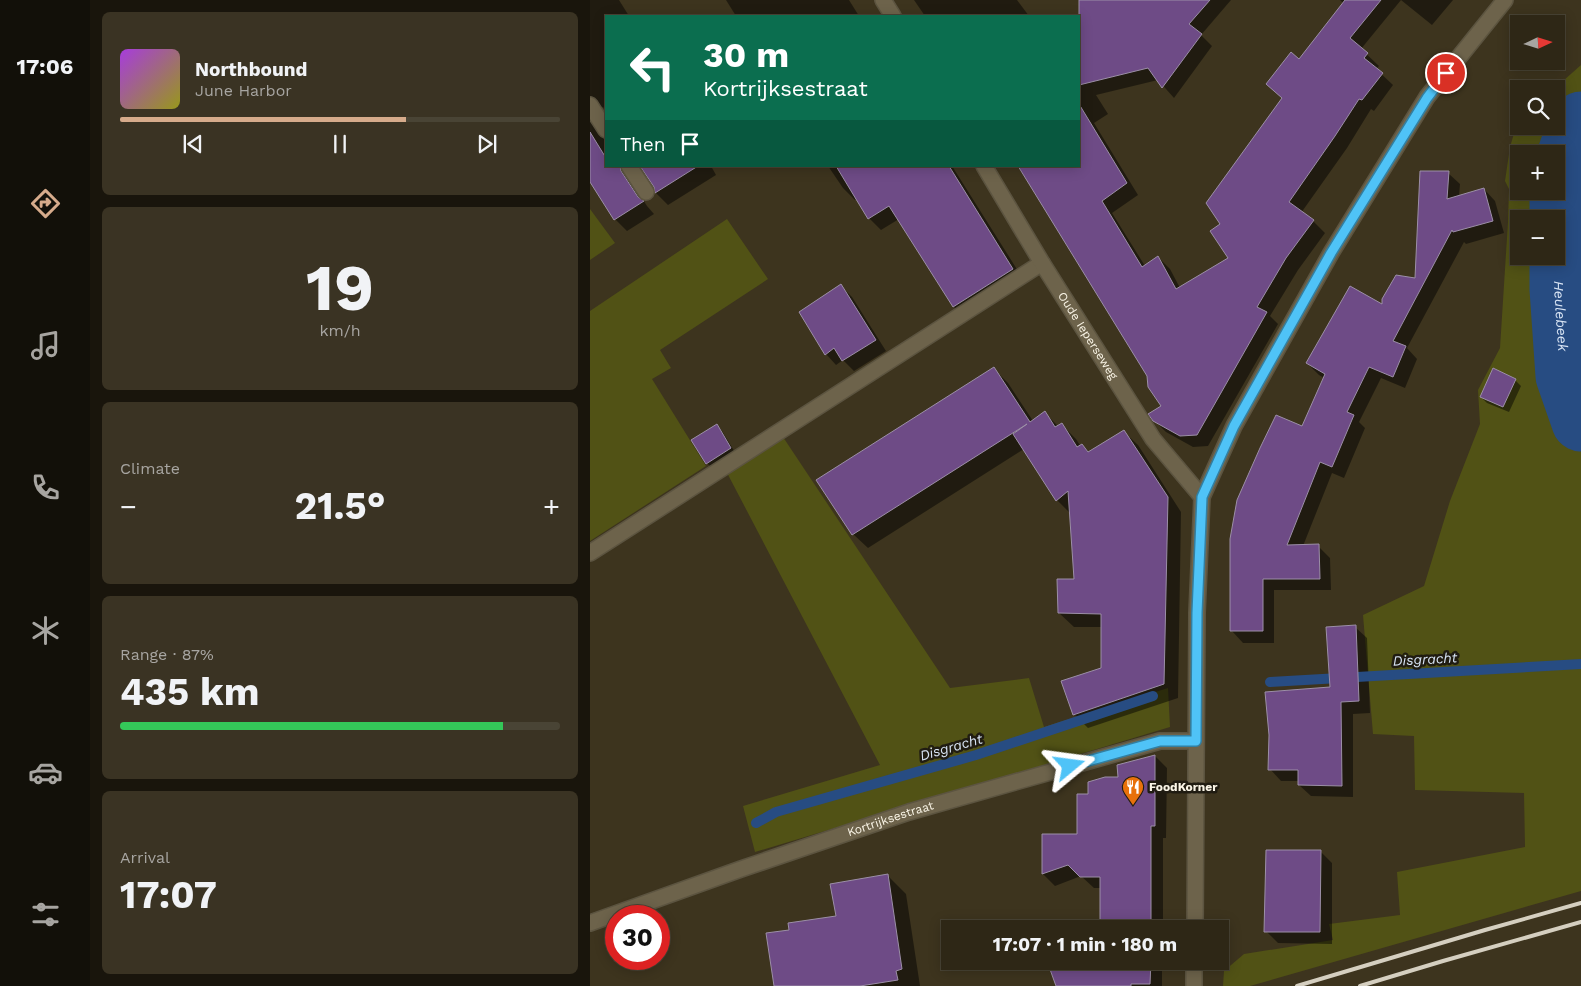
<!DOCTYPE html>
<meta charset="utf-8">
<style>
:root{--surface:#2e2716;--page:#3a3323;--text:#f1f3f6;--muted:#a7a5a1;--line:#494435;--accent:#d6ab8b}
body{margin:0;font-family:"Work Sans",sans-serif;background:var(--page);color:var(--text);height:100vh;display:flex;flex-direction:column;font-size:19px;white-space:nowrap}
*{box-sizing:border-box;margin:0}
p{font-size:16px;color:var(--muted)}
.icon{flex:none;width:28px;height:28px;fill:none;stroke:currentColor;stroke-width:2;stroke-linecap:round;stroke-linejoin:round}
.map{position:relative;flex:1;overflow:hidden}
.details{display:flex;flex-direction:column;gap:12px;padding:12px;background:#19150c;width:500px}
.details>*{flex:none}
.top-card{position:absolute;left:15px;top:15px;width:475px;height:152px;border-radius:0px;box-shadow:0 2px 12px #0003,0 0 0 1px var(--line);background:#0b6e4f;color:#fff;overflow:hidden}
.needle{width:32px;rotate:86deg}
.controls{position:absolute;left:920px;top:15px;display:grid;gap:10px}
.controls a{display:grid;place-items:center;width:55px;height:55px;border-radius:0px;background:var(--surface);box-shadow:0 2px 12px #0003,0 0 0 1px var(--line);font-size:25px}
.speed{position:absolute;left:15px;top:905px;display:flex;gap:10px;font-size:25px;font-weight:700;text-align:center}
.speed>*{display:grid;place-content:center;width:65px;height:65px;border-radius:50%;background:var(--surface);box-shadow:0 2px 12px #0003,0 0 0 1px var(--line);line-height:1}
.speed .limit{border:8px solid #d22;background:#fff;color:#111}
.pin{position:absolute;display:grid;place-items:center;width:42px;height:42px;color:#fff;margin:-21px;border:2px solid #fff;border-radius:50%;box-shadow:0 1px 5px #0007}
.me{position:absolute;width:55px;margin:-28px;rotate:74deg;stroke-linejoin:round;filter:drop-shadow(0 0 4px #0008)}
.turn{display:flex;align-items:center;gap:18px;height:105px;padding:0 15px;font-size:22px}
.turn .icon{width:65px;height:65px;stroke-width:2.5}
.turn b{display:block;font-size:35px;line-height:42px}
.then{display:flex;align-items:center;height:48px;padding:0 15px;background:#0003;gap:10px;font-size:19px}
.big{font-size:38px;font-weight:700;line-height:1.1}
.details .widget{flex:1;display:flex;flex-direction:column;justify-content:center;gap:8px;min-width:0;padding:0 18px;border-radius:8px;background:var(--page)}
.details .dial{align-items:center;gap:0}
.dial b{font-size:65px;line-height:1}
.song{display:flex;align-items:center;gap:15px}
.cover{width:60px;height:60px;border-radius:8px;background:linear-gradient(135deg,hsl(280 70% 55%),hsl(60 70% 35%))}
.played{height:5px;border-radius:2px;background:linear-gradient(90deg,var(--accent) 65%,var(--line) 65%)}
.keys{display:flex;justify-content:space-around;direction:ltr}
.heat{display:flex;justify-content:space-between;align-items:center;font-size:28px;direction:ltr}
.charge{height:8px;border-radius:4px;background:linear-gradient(90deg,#34c759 87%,var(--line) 0)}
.trip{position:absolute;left:351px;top:920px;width:288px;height:50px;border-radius:0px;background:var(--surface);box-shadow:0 2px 12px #0003,0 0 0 1px var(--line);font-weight:700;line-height:50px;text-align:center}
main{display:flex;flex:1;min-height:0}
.menu{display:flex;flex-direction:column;width:90px;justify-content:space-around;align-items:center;background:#121009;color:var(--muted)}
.menu .icon{width:35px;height:35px}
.menu .active{color:var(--accent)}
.menu b{font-size:22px;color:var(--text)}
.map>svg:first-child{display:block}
</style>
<main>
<nav class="menu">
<b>17:06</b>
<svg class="icon active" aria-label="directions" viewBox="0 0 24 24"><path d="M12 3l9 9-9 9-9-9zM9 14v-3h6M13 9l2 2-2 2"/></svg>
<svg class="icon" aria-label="music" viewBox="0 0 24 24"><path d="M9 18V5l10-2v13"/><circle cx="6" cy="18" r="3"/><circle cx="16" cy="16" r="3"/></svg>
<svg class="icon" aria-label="phone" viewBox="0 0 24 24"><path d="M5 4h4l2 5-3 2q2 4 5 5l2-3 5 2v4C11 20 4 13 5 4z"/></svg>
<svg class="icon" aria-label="climate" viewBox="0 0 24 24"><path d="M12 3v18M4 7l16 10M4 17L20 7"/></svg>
<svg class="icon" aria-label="car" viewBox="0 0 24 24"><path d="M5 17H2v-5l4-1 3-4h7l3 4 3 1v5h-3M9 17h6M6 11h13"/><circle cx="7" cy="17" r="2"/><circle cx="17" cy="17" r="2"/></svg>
<svg class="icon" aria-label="filters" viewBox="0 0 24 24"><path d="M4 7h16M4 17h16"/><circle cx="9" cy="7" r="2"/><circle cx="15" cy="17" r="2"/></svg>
</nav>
<section class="details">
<div class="widget">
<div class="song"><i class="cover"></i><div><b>Northbound</b><p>June Harbor</p></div></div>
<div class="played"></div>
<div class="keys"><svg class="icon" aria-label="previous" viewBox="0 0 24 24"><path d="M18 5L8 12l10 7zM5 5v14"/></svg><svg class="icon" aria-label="pause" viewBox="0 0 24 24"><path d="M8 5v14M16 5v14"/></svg><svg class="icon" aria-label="next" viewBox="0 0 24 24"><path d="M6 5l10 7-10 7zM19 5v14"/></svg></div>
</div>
<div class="widget dial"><b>19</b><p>km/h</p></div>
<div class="widget"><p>Climate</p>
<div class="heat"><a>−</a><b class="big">21.5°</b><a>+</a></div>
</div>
<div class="widget"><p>Range · 87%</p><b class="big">435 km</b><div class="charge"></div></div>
<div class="widget"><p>Arrival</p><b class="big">17:07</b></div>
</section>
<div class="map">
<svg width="991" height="986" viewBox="0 0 991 986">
<rect width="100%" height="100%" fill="#3d341e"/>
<!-- green -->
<path fill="#515215" d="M991,65V105L985,113L974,134L966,164V154H929V191H961L956,219H929V256H955C955,274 954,292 955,310C959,359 973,407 991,452V891L660,986H633L634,971L654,954L743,940L739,924L810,915L807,872L935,847L934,793L825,790L824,736L783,734L773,615L834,586L860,501L890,424L888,390L910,348L918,222L919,189L915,181L920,147L928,120H929V126H966V89H964Z
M991,140V400L977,338L973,224L982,158Z
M0,209L25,243L0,260Z
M137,219L178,279L70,350L81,368L62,379L116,466L0,541V311Z
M191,434L360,688L439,678L454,727L578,688L580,727L165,852L153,806L290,765L135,469Z"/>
<!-- shadow -->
<path fill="#0007" d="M0,0H29L39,16H16V111L13,107L7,109L4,123L15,140L16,141V166H121L126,175L78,205L66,193L65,186L54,169L47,170L43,184L57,206L64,214L37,231L25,219L0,180Z
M136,0H259L269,16H146Z
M324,0H427L439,16H335Z
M494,0H641L611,35L622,46L584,98L568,80L506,95L518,114L504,123L548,195L522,213L555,266L568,257L580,269L590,288L640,258L632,225L693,99L678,84L709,60L754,4L750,0H863L842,25L811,0L771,49L789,66L786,69L803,85L784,111L781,109L757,148L711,213L723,221L735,233L708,270L680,316L688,324L618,446L603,447L576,432L564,420L572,406L558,375L428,166H489V16H488L500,8Z
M238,166H362L435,282L377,319L364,307L309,219L291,230L279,218L267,199L265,200L253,188Z
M858,173L870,184L869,196L894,189L905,201L914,233L876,244L874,242L817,348L827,359L815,388L791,378L769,422L775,428L754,478L742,473L713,546H728L740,558L741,590H684V643H653L642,631L713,428L734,378L729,375L717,363L794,307L826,279Z
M251,286L262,297L296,351L264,371L253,360L246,365L236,354Z
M404,369L418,383L443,421L455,413L469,427L472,425L486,439L491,447L492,445L500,453L533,431L548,445L591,512L588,698L498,728L484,714L513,669L512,627H484L469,613L486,580L481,514L467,500L434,449L278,548L263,534L228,480Z
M925,380L931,386L919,412L897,403L891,397Z
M127,425L132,431L146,454L123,469L117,463Z
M765,627L777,638L780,713L763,714V797L721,796L709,785V781H691L680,769L741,688Z
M565,756L577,768L576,838H573V929H511V888H504L491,876L465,886L453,874V836H488L499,795Z
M730,851L742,863V944L688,943L676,931Z
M298,876L316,894L330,986H185L200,931L247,917Z
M458,961H572V986H467Z"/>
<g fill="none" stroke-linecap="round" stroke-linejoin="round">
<!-- stream -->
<path stroke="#274c82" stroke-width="10" d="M680,682L991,664
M166,823L186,812L386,755L563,696"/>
<!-- river -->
<path stroke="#274c82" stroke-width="59" id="s1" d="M991,121L988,123L969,176V289L975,376L991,422"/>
</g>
<!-- building -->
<path fill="#6e4b86" stroke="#9c8fa7" d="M489,0H620L599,24L612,34L572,88L558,68L489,85Z
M755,0H791L760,38L778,53L774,58L793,73L772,100L769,99L745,136L699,202L724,220L696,258L667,307L677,312L607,435L590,436L563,421L558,414L571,406L558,387L557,376L428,166H489V104L537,183L512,201L552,267L568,256L586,289L638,258L620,231L630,224L616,203L692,98L676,84L701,52L709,59Z
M0,132L16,158V166H30L31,171L48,197L54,201L24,220L0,182Z
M50,166H108L65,193L64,187Z
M246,166H359L423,269L363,307L299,206L278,219Z
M830,171H859L857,199L894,188L903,221L863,232L862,230L803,341L816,346L803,377L779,367L757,412L764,415L742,467L730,462L697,545L729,544L730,579H673V631H640V539L647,500L670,448L686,415L712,426L735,374L716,363L760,286L792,304V299L806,275L825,278Z
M251,284L286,340L252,361L244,348L235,355L209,312Z
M404,367L440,422L455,411L465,427L472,423L487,447L492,444L498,452L534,430L578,497L574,684L483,715L471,681L511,668V614L468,613L467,579H484L478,491L466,501L423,434L437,424L262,535L226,480Z
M903,368L926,379L913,407L890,397Z
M127,424L141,448L116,464L101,440Z
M766,625L769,701L751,702L752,786L708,785V770H678L679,735L675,692L740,687L736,627Z
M565,755V826H561V929H510V877H490L478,865L452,874V834H487V794H498V782L515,777H528L527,765Z
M676,850H731L730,932H674Z
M298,874L312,969L306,971L308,980L270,986H184L176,933L199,930L198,923L246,916L240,884Z
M457,961H561L560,984H541V986H466Z"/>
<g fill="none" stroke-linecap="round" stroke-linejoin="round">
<!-- service casing -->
<g stroke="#5c5440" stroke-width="18">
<path id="service" d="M0,105L16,130
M39,166L56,192
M0,553L452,263"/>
</g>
<!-- minor casing -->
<g stroke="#5c5440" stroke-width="18">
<g id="minor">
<path d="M293,0L303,16"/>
<path id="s2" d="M394,166L452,263L563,439L612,497"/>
<path id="s3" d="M0,923L151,869L319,812L570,741H606"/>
</g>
</g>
<!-- tertiary casing -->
<g stroke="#5c5440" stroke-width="18">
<path id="tertiary" d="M605,929L607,613L612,497L644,426L741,253L837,97L915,0
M604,986V961"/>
</g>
<!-- service -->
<use href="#service" stroke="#6d634b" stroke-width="15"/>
<!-- minor -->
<use href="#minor" stroke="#6d634b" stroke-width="15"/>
<!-- tertiary -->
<use href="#tertiary" stroke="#6d634b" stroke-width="15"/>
<!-- rail -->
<path stroke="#d5cfc0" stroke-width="4" d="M707,986L895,930L991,903
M770,986L853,961L991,922"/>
</g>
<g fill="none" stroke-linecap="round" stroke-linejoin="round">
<!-- route casing -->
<g stroke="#337fa1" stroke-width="12">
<path id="route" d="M480,766L570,741H606L607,613L612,497L644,426L741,253L837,98L856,73"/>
</g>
<!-- route -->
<use href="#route" stroke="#4fc3f7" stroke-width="9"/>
</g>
<!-- icons -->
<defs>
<g id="restaurant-pin" transform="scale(1.125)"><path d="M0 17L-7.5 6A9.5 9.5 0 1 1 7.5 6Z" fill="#e8710a" stroke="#201c12"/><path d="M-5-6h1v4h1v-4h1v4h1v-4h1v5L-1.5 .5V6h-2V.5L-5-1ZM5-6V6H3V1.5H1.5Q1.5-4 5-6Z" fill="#fff"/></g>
</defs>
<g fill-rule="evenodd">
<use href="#restaurant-pin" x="543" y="787"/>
</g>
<g text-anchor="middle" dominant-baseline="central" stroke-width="5" stroke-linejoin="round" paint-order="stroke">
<!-- street labels -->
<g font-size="12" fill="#faf5e7" stroke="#201c12">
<text stroke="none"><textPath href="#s2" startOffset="199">Oude Ieperseweg</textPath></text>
<text stroke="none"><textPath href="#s3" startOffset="318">Kortrijksestraat</textPath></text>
</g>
<!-- poi labels -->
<g font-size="12" font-weight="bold" fill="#faf5e7" stroke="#201c12" text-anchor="start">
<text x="559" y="787">FoodKorner</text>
</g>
<!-- water labels -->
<g font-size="14" font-style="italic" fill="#d8e4f4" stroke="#201c12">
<text stroke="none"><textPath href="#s1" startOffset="200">Heulebeek</textPath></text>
<text transform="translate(835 659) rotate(-3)">Disgracht</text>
<text transform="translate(361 747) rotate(-16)">Disgracht</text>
</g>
</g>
</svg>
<div class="controls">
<a><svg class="needle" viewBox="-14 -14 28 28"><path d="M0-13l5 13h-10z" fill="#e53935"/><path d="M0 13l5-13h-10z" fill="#a7a5a1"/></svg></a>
<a><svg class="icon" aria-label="search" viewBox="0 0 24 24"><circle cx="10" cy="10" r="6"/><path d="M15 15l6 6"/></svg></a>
<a>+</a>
<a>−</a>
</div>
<div class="speed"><div class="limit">30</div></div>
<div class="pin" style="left:856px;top:73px;background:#d93025"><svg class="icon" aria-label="arrive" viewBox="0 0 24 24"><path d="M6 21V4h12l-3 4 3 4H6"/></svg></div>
<svg class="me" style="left:480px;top:766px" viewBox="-20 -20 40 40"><path d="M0-17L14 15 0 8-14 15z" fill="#4fc3f7" stroke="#fff" stroke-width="4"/></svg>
<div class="trip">17:07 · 1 min · 180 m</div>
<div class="top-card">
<div class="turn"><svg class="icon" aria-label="left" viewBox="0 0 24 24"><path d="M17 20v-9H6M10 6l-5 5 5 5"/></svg><div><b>30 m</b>Kortrijksestraat</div></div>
<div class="then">Then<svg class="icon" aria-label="arrive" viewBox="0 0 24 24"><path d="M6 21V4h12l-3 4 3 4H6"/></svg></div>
</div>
</div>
</main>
